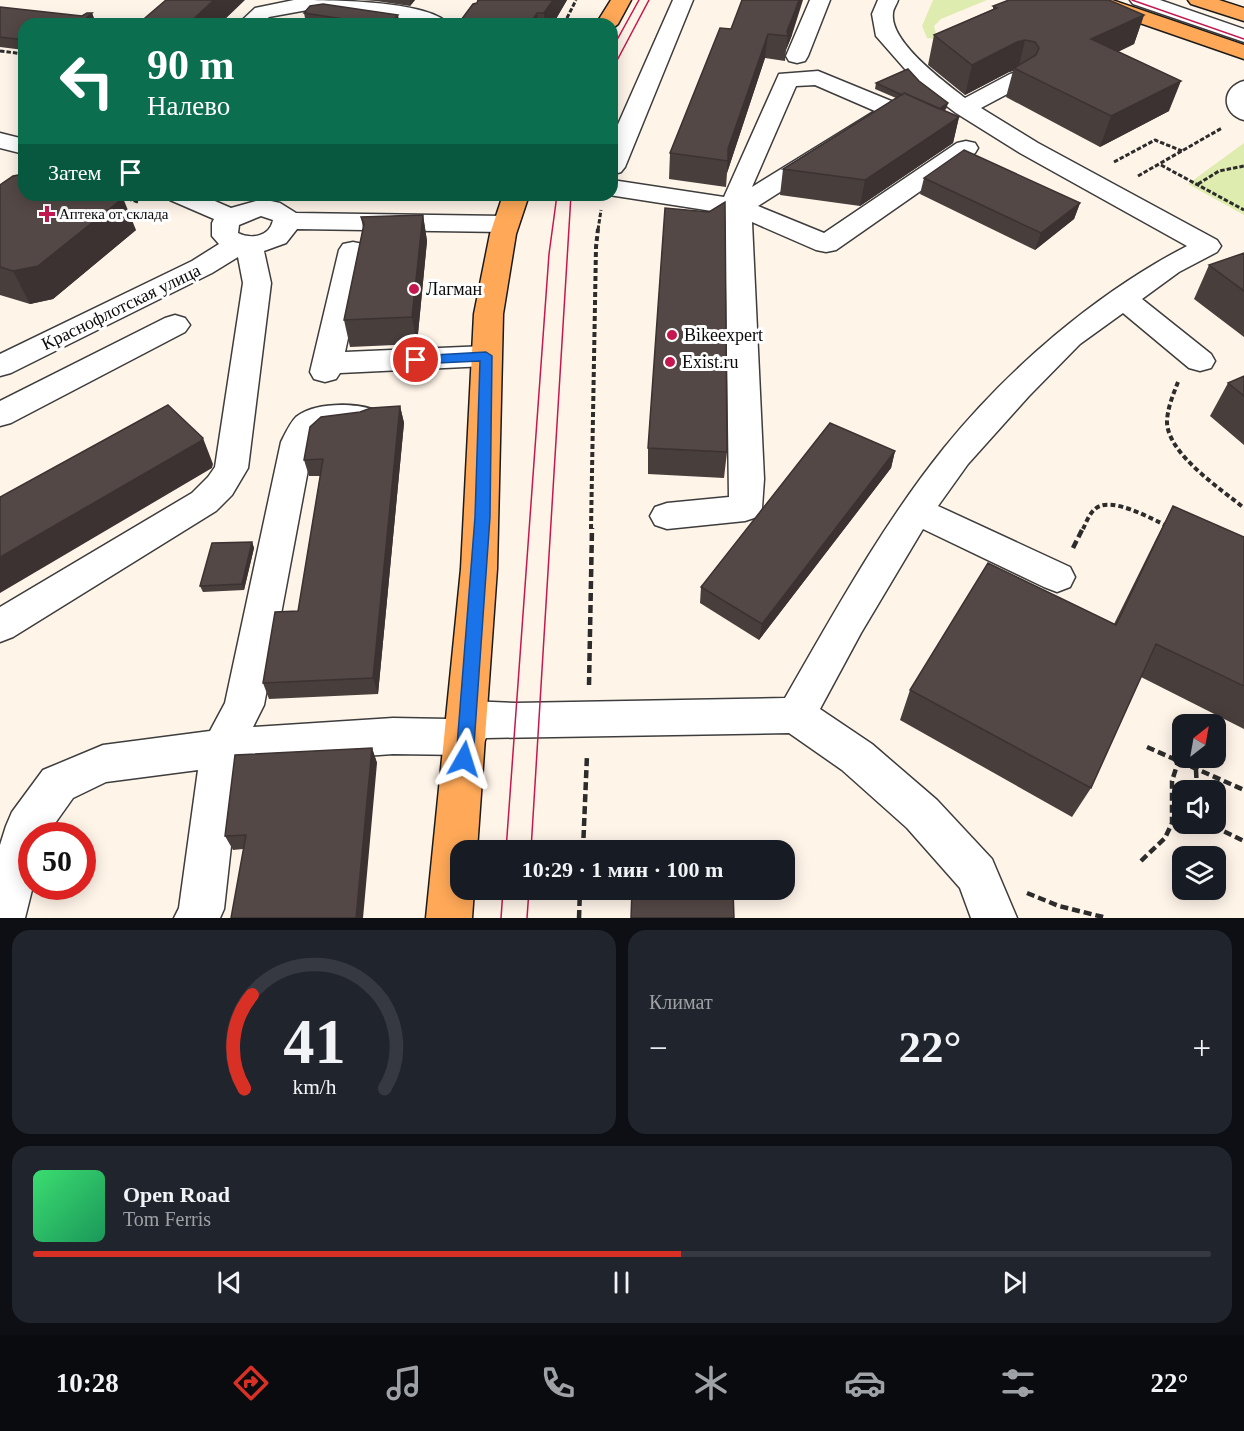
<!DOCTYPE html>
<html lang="ru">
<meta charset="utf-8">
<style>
:root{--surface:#171b24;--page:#20242c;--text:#f1f3f6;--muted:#9ea1a6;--line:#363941;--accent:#d93025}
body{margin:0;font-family:Georgia,serif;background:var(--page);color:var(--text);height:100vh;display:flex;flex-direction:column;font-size:22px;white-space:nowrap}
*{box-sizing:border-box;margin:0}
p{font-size:20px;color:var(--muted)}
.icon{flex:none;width:33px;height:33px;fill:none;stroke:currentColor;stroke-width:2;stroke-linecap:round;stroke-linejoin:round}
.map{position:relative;height:918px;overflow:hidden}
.details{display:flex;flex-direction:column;gap:12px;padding:12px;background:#0d0f14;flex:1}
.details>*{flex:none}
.banner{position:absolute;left:18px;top:18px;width:600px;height:183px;border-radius:18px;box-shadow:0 3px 15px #0003;background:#0b6e4f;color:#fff;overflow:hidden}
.needle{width:39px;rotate:31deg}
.controls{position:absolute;left:1172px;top:714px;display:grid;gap:12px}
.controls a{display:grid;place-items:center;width:54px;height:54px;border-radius:12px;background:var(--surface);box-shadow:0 3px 15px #0003;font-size:30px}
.speed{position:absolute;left:18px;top:822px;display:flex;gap:12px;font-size:30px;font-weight:700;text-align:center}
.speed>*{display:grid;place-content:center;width:78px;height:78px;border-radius:50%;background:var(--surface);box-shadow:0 3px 15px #0003;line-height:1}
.speed .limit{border:9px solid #d22;background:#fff;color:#111}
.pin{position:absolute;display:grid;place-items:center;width:51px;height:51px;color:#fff;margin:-26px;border:3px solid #fff;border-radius:50%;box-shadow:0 2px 6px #0007}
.me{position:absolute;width:66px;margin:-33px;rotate:6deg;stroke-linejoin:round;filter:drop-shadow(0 0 4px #0008)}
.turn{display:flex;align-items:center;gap:21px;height:126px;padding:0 30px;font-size:27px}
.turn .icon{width:78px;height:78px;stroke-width:2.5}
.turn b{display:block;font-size:42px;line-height:51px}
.then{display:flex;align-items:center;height:57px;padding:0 30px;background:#0003;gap:12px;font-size:22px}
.big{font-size:45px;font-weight:700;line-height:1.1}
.details .tile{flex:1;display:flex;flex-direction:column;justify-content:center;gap:9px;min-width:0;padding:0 21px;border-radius:18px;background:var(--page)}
.details .dial{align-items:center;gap:0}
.dial svg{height:156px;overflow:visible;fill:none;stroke:var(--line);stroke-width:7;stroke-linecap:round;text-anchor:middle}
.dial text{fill:var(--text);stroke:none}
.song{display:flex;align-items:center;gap:18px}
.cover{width:72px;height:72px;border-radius:9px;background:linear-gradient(135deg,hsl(140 70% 55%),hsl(150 70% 35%))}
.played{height:6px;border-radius:3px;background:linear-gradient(90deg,var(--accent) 55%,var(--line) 55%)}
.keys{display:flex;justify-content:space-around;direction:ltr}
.heat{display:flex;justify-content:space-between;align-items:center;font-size:33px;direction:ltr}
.details .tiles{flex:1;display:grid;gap:12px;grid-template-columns:1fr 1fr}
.tile:last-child{grid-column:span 2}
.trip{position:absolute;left:450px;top:840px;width:345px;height:60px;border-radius:18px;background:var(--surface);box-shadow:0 3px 15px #0003;font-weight:700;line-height:60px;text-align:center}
.dock{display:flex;height:96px;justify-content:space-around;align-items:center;background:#090b0e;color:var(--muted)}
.dock .icon{width:42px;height:42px}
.dock .selected{color:var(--accent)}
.dock b{font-size:27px;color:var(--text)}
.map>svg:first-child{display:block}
</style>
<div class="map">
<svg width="1244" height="918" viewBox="0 0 1244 918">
<rect width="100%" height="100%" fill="#fff4e8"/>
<!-- green -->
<path fill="#dfecaf" d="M933,0H987L941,19L934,26L937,37L936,39L927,38L922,26Z
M1244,143V215L1188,184Z"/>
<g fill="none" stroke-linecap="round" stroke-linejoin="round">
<!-- minor casing -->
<g stroke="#3d3d3d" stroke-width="3">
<path id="minor" d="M294,0C325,0 429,0 448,24H420L413,20L324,7L269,17L261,24H238L255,8Z
M673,0H693L625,167L621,172L612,175V138Z
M810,0H830L808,56L805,61L797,63L789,61L786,56Z
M878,0H898C897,4 893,9 893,13C889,42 945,82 965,98L1010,74L1018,72L1026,74L1029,79L1026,84L981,108L1038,143L1217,240L1221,246L1217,252L1179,272L1142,299L1211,354L1215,361L1211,368L1200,371L1189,368L1123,313L1080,344L1029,396L968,464L938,506L1070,567L1075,577L1070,587L1057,592L1044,587L923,529L861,633L820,709L872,744L937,800L992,859L1017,918H971L960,888L907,828L842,770L789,733L486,738L480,750L466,755L393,754L240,765L224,909L220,918H174L179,908L198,770L106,782L73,798L46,836H32L33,886L25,918H0V845L6,826L12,812L43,770L103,745L210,731L225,703L281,442C285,434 290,423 296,417C314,402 352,403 372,409L377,417L372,425C351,431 326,422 313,443L264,705L253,727L393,718L449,719L455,706L469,701L516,703L785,698C834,613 882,525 944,448C1008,369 1096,293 1187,246L1020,153L956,113L919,85L876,36L872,14Z
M1130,0H1160L1244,29V42L1133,4Z
M818,71L901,105L905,110L901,115L758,206L824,233L957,143L966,141L975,143L978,148L975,153L836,250L826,252L816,250L752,222L764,479L762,508L757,517L745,521L667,529L655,525L650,516L655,507L667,503L729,497L725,213L609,195H612V180L724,197L779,74ZM815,85L875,111L752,187L796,86Z
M1244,81V120C1221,114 1221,87 1244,81Z
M0,133L24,139V154L0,148Z
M166,195H201L231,208L256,201H271L280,203L296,213L504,216L513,218L517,224L513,230L504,232L297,229L286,243L264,251L271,283L248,468L232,495L216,511L13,637L0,642V607L192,493L208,477L215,467L243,283L238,257L212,273L11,373L0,376V354L192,261L219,244L212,236V223L214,219L170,200ZM261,216L273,220C270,236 252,240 238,233L239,225Z
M353,242L363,244L367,250L345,352L486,346L497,349L501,356L497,363L486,366L340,373L336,379L325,382L314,379L310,372L339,250L343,244Z
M175,315L185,318L190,325L185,332L11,423L0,426V401L165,318Z"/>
</g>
<!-- major casing -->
<g stroke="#1b1b1b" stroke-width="3">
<path id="major" d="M611,0H631L618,24L612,29V24H596Z
M1082,0H1112L1244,45V59L1085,4Z
M1188,0H1219L1244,8V21L1191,4Z
M503,195H529L516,234L503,314L497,569L477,850H460V890H474L472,918H426L461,569L474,314L490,234Z"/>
</g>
<!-- path-far2 -->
<path stroke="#2c2c2c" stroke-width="3" stroke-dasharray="4.5 2" stroke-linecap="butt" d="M91,20L114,24
M115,23L136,24
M564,24L576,0
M0,51L24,54
M1114,162L1155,140L1182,151
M1161,165L1244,210
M1138,176L1222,128
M1198,184L1219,171L1244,166
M115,195L138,202
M598,230L601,210"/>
<!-- path-far1 -->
<path stroke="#2c2c2c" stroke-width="4" stroke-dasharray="5 3" stroke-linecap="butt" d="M1178,382C1173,395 1167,409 1167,423C1169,455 1221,489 1244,508
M591,529L596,247L598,229
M1083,529C1086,523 1089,514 1095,509C1110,495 1152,519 1167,526"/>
<!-- path -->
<path stroke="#2c2c2c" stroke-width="4.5" stroke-dasharray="8 4" stroke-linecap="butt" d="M1073,548L1083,528
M589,685L592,528
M1147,747L1244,790
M1196,770L1197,790
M1215,824L1223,831L1244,841
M583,850L587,755
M1141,861L1165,838L1172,823V781L1178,762
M1027,893L1059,906L1107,918
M579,918L580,890"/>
<!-- minor -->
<use href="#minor" fill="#fff" fill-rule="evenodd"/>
<!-- major -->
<use href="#major" fill="#ffa958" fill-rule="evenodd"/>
<!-- tram -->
<path stroke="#c5184f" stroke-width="1.5" d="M1132,0L1244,39
M612,49L639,0
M612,70L649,0
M506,850L549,254L557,195
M531,850L571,195
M501,918L503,890
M527,918L529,890"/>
</g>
<!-- wall -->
<path fill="#483e3c" d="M361,0H415L410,6L376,1Z
M567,0L553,24H461V20L477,3Z
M993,6L1144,15L1134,44L1118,52L1169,111L1100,147L1006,97L1013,71L1009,72L965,95L928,65L934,35L993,9Z
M0,7L82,16L92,13L96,24H24V50L0,47Z
M304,13L399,20L396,24H343L305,18Z
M720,28L792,35L786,50L785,61L765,58L727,173L726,187L669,179L670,153Z
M919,81L948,103L946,109L943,111L959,117L953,143L860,206L780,195L783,169L896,98L875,89L876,83Z
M924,178L1080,203L1074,219L1035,250L920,194Z
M0,185L136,230L53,299L30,304L0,295Z
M423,215L427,241L417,344L350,347L344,320L363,228L361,217Z
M1244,253V337L1194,299L1209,265Z
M1244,376V445L1210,416L1228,383Z
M400,406L404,423L378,694L269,699L263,683L298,611L320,476H309L304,460Z
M648,448L727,452L724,478L648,474Z
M895,451L891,468L759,640L700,603L701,587Z
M1173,506L1244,537V729L1141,677L1091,788L1072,817L900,720L910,690L1114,624L1156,539Z
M252,542L254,548L244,590L203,592L200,586Z
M372,748L377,763L243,849L233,850L225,836Z"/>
<!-- shaded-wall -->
<path fill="#3b3231" d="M214,0H245L220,24H188Z
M410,0H415L410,6Z
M553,0H567L553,24H545L544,13Z
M799,0H803L792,35L786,50L788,36L787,31Z
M92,13L96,24H79Z
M537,13L538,24H530Z
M398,15L399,20L396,24H390Z
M1144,15L1134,44L1081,69L1091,39Z
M768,34L765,58L727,173L728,149Z
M1025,40L1018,70L1014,68L1013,71L1009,72L965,95L972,65L1017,42Z
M1181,81L1169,111L1100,147L1111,116Z
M948,103L946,109L935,116L936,110Z
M959,117L953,143L860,206L865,180Z
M123,198L136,230L53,299L30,304L13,271Z
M1080,203L1074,219L1035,250L1041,233Z
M423,215L427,241L417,344L412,317Z
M400,406L404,423L378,694L373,678Z
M203,438L213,464L212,468L0,593V557Z
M895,451L891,468L759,640L762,624Z
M252,542L254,548L244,590L242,584Z
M372,748L377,763L363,918H356Z"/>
<!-- building -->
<path fill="#544846" stroke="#3b3231" stroke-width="1.5" d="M166,0H214L188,24H138Z
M478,0H553L544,13H537L530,24H480L461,20L473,4L477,3Z
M742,0H799L795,11L787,31L788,36L768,34L728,149V161L670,153L720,28L731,29Z
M1009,0H1109L1144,15L1091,39L1181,81L1111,116L1014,68L1036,55L1039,48L1035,42L1025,40L1017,42L972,65L934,35L997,8L993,6Z
M323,4L398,15L390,24H376L304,13L310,6Z
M0,7L82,16L87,13H92L79,24H24V40L0,37Z
M908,69L919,81L948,103L939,109L904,93L902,95L876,83Z
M904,93L959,117L865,180L783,169Z
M964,150L1080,203L1041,233L924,178Z
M24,174V195H114L123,198L38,266L13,271L0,267V185L13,176Z
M725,202L727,452L648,448L665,208L709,212Z
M423,215L412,317L344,320L364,224L361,217Z
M1244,253V291L1209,265Z
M1244,376V396L1228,383Z
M168,405L203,438L201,441L0,557V497Z
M400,406L373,678L263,683L275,612L298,611L323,459L304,460L310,427L321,417L360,412L371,408Z
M830,423L895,451L762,624L701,587Z
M1173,506L1244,537V686L1156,644L1091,788L910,690L988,563L1116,625Z
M252,542L242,584L200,586L212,543Z
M372,748L356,918H231L246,835L225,836L235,755Z
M632,890H733L734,918H631Z"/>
<!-- route -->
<path fill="#1a73e8" stroke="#114b97" stroke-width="1.5" d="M486,352L492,356L490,517L473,759L470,765L464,767L458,765L456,759L475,517L480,361L416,364L409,360L416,356Z"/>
<!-- markers -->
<g fill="#c5184f" stroke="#fff" stroke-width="2">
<path d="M44 205h6v6h6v6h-6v6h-6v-6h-6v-6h6z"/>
<circle cx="414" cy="289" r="6"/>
<circle cx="672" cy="335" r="6"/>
<circle cx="670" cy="362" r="6"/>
</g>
<g text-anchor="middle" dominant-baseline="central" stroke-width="6" stroke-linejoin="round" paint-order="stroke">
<!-- far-poi labels -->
<g font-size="15" fill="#0a0a0a" stroke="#fff" text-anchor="start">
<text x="59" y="214">Аптека от склада</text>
</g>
<!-- poi labels -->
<g font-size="18" fill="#0a0a0a" stroke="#fff" text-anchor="start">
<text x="426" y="289">Лагман</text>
<text x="684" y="335">Bikeexpert</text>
<text x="682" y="362">Exist.ru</text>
</g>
<!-- street labels -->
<g font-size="18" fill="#0a0a0a" stroke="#fff">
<text transform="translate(121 307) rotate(-26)">Краснофлотская улица</text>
</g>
</g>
</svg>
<div class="controls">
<a><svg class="needle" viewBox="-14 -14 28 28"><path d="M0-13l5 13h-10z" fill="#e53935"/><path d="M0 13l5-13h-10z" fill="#9ea1a6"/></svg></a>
<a><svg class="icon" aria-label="sound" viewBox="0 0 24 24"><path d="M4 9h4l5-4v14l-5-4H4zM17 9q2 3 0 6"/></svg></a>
<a><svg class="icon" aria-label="layers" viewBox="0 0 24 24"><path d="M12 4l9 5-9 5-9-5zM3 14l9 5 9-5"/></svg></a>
</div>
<div class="speed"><div class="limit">50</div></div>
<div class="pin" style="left:416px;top:360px;background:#d93025"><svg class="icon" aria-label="arrive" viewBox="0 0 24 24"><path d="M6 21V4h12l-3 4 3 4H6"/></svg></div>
<svg class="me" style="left:464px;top:759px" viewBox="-20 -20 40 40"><path d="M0-17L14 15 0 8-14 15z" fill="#1a73e8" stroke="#fff" stroke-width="4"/></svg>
<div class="trip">10:29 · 1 мин · 100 m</div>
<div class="banner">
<div class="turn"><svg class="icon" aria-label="left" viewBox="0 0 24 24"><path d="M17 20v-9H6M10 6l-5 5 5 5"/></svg><div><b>90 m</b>Налево</div></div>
<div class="then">Затем<svg class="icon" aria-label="arrive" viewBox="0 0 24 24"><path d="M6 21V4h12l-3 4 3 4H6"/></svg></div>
</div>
</div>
<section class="details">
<div class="tiles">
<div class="tile dial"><svg viewBox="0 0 100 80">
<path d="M14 69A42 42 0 1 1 86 69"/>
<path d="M14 69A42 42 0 0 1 18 21" stroke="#d93025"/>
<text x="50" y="56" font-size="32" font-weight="700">41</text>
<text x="50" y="72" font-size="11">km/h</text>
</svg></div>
<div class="tile"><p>Климат</p>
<div class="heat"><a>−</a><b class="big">22°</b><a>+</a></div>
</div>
<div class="tile">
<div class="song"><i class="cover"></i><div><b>Open Road</b><p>Tom Ferris</p></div></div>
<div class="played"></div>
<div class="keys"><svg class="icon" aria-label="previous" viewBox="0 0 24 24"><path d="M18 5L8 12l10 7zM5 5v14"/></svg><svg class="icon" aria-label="pause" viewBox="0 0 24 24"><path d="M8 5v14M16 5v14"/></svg><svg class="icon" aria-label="next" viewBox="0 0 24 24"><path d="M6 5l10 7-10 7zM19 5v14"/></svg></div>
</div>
</div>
</section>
<nav class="dock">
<b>10:28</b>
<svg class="icon selected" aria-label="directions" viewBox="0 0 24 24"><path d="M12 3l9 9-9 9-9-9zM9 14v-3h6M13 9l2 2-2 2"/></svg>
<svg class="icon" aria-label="music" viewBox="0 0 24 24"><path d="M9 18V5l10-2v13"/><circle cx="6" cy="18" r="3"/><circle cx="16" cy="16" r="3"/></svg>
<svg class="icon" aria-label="phone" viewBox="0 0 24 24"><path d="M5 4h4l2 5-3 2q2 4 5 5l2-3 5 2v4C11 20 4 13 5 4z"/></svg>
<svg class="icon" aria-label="climate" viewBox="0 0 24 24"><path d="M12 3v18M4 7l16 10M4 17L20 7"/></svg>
<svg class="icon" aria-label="car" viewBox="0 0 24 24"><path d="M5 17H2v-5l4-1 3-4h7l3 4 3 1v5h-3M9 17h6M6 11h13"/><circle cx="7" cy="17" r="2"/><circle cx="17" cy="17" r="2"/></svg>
<svg class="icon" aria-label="filters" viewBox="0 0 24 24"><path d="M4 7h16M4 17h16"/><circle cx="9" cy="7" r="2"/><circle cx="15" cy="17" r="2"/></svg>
<b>22°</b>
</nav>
